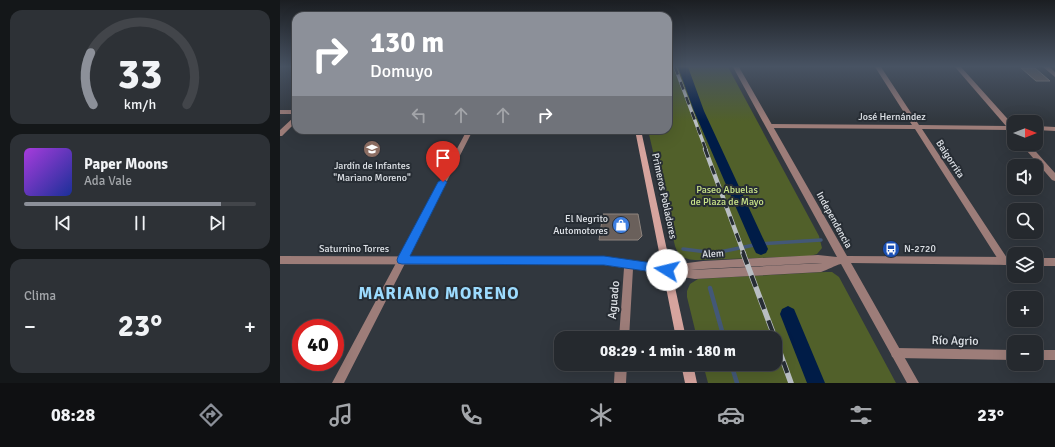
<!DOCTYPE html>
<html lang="es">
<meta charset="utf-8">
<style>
:root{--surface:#25292e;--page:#2d3136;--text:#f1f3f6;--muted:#a3a6aa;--line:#42454a;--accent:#8c9099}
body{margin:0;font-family:Signika,sans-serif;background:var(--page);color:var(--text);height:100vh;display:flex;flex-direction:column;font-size:15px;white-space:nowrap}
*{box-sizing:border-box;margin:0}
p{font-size:13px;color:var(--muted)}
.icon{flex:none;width:22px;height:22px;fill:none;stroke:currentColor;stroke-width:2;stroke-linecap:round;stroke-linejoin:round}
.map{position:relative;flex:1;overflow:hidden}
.sheet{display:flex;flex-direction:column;gap:10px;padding:10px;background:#141719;width:280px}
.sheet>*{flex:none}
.guide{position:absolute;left:12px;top:12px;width:380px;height:122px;border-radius:12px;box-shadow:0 4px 16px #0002,0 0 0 1px var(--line);background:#8c9099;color:#fff;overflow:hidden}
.needle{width:26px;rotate:90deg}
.controls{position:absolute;left:727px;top:115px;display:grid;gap:8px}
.controls a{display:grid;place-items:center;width:36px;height:36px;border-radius:8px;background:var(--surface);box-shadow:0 4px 16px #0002,0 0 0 1px var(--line);font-size:20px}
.speed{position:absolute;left:12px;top:319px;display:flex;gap:8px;font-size:20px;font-weight:700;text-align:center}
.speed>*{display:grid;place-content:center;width:52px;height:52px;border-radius:50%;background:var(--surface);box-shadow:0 4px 16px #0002,0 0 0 1px var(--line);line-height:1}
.speed .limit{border:6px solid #d22;background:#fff;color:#111}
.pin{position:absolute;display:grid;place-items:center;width:34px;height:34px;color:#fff;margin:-41px -17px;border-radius:50% 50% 50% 0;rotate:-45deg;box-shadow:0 0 4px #0007}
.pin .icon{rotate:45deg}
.me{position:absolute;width:44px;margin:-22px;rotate:279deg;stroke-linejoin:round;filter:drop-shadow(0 0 3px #0008)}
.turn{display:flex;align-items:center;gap:14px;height:84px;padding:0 12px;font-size:18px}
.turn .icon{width:52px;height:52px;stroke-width:2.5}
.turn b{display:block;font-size:28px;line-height:34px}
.lanes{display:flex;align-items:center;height:38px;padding:0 12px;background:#0003;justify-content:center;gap:20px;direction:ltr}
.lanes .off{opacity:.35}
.big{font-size:30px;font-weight:700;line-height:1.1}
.sheet .tile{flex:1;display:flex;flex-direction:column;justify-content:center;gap:6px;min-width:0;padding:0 14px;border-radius:12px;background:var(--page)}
.sheet .dial{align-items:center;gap:0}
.dial svg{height:104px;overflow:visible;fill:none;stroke:var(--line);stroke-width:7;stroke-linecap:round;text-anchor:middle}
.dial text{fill:var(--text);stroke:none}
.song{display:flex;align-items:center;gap:12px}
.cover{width:48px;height:48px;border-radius:6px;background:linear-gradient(135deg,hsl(280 70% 55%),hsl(230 70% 35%))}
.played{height:4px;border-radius:2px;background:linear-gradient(90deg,var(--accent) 85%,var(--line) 85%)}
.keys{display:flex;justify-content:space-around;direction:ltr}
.heat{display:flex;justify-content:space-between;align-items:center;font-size:22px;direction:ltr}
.trip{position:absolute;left:274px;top:331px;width:228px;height:40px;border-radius:12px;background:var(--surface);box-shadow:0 4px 16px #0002,0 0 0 1px var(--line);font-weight:700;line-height:40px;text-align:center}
.dock{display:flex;height:64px;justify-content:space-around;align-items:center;background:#0f1012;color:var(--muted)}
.dock .icon{width:28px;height:28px}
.dock .active{color:var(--accent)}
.dock b{font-size:18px;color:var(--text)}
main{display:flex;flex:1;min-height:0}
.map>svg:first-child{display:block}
</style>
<main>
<section class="sheet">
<div class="tile dial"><svg viewBox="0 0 100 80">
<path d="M14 69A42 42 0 1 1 86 69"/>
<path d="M14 69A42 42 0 0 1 12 29" stroke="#8c9099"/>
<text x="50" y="56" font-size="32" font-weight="700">33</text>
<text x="50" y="72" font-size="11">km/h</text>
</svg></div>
<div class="tile">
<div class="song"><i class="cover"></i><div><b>Paper Moons</b><p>Ada Vale</p></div></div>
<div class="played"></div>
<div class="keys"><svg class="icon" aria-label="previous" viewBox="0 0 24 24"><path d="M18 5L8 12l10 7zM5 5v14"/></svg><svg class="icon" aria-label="pause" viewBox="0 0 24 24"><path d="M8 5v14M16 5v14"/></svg><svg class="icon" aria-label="next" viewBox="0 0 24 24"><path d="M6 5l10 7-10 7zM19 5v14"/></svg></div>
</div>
<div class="tile"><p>Clima</p>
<div class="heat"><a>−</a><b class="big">23°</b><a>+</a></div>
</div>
</section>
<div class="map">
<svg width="775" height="383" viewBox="0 0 775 383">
<rect width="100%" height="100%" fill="#31373e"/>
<!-- green -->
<path fill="#51602a" d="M388,67H448L539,236L542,248L537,254L530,256L418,260C407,260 399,258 395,246L368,130H388Z
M545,272H552L559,277L616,383H428L423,364H495V338H417L407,297V291L410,284L418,279Z"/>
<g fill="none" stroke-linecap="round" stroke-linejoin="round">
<!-- stream-far1 -->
<path stroke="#435877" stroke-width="3.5" d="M403,249L435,253L479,244L541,240"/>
<!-- stream -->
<path stroke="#435877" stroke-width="4.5" d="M432,253H437
M430,288L444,338
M451,364L457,383"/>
<!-- canal -->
<path fill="#001c47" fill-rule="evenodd" d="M398,67H408L424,111L488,249L486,253L481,255L476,253L474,249L414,111Z
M508,306L514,309L545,383H527L500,314L502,309Z"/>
</g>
<!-- building -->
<path fill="#6a605b" stroke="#8e847e" d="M741,68H755L770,81H756Z
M323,214H358L362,236L358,240H319Z"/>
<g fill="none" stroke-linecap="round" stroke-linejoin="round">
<!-- minor -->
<path fill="#9d7d79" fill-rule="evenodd" d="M595,67H601L639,125L726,126L675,67H681L734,126L733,132L729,130L642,129L727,258L729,261L727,264L724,265L721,264L635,129L489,128L486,126L489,124L632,125Z
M763,67H770L775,72V77Z
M0,110H16V114H0Z
M16,116V122L2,136H0V130L14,117Z
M756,126L775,127V131L756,130Z
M187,130H193L64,383H52Z
M741,144H749L775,173V181L772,180Z
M616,348L734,350V360L616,358L612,357L611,353L612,349Z
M756,350H775V360H756Z"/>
<!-- tertiary -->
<path fill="#9d7d79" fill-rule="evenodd" d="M453,67H459L567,256L734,257V265L571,263L639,383H627L561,264C555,265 548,270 541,272L415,279L353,269L349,338H339L344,268L324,265L0,264V256L324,257L388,267L392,265L423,261L538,255L557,257ZM538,263H543L411,270L423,269Z
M756,258H775V266H756Z
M335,364H347L346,383H334Z"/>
<!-- secondary -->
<path fill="#d6a49e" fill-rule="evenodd" d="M355,130H361L406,338H396Z
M401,364H413L417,383H405Z"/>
<!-- rail-far2 casing -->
<g stroke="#b9bec3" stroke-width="3.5">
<path id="rail-far2" d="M395,67L426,150"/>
</g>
<!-- rail-far1 casing -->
<g stroke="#b9bec3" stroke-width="4.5">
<path id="rail-far1" d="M425,149L464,254"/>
</g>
<!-- rail casing -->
<g stroke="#b9bec3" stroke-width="5.5">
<path id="rail" d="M463,253L495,338
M495,339L511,383"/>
</g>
<!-- rail-far2 -->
<use href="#rail-far2" stroke="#272d34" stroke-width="2.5" stroke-dasharray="8" stroke-linecap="butt"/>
<!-- rail-far1 -->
<use href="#rail-far1" stroke="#272d34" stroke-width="3" stroke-dasharray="9" stroke-linecap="butt"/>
<!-- rail -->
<use href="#rail" stroke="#272d34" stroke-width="4" stroke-dasharray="12" stroke-linecap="butt"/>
</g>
<!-- sky -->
<linearGradient id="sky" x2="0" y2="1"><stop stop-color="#1b1e22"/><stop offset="0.55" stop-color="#485363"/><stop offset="1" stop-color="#485363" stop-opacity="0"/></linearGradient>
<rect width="775" height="121" fill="url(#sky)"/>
<!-- route -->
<path fill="#1a73e8" stroke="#114b97" d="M163,179L167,182L130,256H324L387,265L391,266L392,270L391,273L387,274L324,265L122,264L118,263L117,260L118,257L158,182Z"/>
<!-- icons -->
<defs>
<g id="school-disc" transform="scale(0.9)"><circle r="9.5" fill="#8d6e63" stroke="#272d34"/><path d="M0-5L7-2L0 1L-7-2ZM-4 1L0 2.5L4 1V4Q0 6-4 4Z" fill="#fff"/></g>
<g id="shop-disc" transform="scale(0.9)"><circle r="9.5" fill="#3f7fe0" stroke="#272d34"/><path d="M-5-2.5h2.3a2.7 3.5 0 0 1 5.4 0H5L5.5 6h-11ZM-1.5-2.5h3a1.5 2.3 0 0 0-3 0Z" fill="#fff"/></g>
<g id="bus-disc" transform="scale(0.9)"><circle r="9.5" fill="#1a4fb4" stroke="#272d34"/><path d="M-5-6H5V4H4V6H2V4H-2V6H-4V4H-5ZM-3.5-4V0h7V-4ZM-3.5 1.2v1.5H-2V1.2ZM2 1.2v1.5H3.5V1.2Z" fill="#fff"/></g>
</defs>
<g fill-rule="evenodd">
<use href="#school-disc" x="92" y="149"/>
<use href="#shop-disc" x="341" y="225"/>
<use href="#bus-disc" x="611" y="249"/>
</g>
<g text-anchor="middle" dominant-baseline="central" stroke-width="4" stroke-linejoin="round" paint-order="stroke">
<!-- street labels -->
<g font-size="10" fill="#dfe3e8" stroke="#272d34">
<text x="612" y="117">José Hernández</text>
<text transform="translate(670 159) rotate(57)">Baigorrita</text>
<text transform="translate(384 196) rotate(78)">Primeros Pobladores</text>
<text transform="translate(554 220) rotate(61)">Independencia</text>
<text x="74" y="249">Saturnino Torres</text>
<text transform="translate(433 254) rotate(-3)">Alem</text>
</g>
<!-- poi labels -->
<g font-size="10" fill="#dfe3e8" stroke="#272d34">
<text x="92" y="166">Jardín de Infantes<tspan x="92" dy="12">"Mariano Moreno"</tspan></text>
<text x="328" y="219" text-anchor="end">El Negrito<tspan x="328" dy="12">Automotores</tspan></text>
<text x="624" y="249" text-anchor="start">N-2720</text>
</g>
<!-- park labels -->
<g font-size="10" fill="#c9e389" stroke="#272d34">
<text x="447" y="190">Paseo Abuelas<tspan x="447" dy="12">de Plaza de Mayo</tspan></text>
</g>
<!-- near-street labels -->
<g font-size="12" fill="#dfe3e8" stroke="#272d34">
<text transform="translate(334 300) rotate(-85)">Aguado</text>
<text transform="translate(675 341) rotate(1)">Río Agrio</text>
</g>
<!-- near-district labels -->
<g font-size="17" font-weight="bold" letter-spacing="1" fill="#9cdbfe" stroke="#272d34">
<text x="159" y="293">MARIANO MORENO</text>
</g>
</g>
</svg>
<div class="controls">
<a><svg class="needle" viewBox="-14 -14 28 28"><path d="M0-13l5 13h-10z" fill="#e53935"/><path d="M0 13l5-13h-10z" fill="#a3a6aa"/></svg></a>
<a><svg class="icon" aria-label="sound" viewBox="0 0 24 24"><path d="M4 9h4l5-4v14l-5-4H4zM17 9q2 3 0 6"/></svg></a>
<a><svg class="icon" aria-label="search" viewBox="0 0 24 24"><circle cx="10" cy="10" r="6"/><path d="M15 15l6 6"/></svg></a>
<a><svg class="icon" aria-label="layers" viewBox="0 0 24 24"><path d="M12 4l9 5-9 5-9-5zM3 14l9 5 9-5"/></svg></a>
<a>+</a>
<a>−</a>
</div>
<div class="speed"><div class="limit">40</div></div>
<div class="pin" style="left:163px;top:182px;background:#d93025"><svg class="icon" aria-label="arrive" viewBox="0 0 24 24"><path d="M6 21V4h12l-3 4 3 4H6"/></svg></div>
<svg class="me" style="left:387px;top:270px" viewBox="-20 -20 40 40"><circle r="19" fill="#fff"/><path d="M0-13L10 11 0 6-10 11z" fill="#1a73e8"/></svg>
<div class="trip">08:29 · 1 min · 180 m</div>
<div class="guide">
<div class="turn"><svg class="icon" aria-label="right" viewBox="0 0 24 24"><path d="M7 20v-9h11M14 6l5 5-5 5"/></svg><div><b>130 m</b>Domuyo</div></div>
<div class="lanes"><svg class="icon off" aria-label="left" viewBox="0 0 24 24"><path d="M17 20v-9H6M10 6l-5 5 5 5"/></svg><svg class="icon off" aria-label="ahead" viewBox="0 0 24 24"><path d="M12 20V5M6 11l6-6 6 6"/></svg><svg class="icon off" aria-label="ahead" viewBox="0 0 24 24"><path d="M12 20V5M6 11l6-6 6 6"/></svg><svg class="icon" aria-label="right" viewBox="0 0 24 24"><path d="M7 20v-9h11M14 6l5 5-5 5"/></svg></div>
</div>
</div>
</main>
<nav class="dock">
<b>08:28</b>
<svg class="icon active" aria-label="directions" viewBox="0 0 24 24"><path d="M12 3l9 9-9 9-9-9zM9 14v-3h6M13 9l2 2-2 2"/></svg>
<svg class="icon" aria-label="music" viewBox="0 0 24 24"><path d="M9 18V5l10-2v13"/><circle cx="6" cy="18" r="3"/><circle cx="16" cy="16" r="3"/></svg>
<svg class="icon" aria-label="phone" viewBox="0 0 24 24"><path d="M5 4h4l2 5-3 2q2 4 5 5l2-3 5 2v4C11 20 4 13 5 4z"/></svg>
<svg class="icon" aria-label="climate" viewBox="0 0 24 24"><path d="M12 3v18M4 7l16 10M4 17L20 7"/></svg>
<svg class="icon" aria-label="car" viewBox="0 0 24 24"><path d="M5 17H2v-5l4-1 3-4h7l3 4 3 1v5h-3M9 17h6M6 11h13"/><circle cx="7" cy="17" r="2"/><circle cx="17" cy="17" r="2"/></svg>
<svg class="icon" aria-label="filters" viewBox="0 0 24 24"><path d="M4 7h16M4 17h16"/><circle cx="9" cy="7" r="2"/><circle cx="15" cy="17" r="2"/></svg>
<b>23°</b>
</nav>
